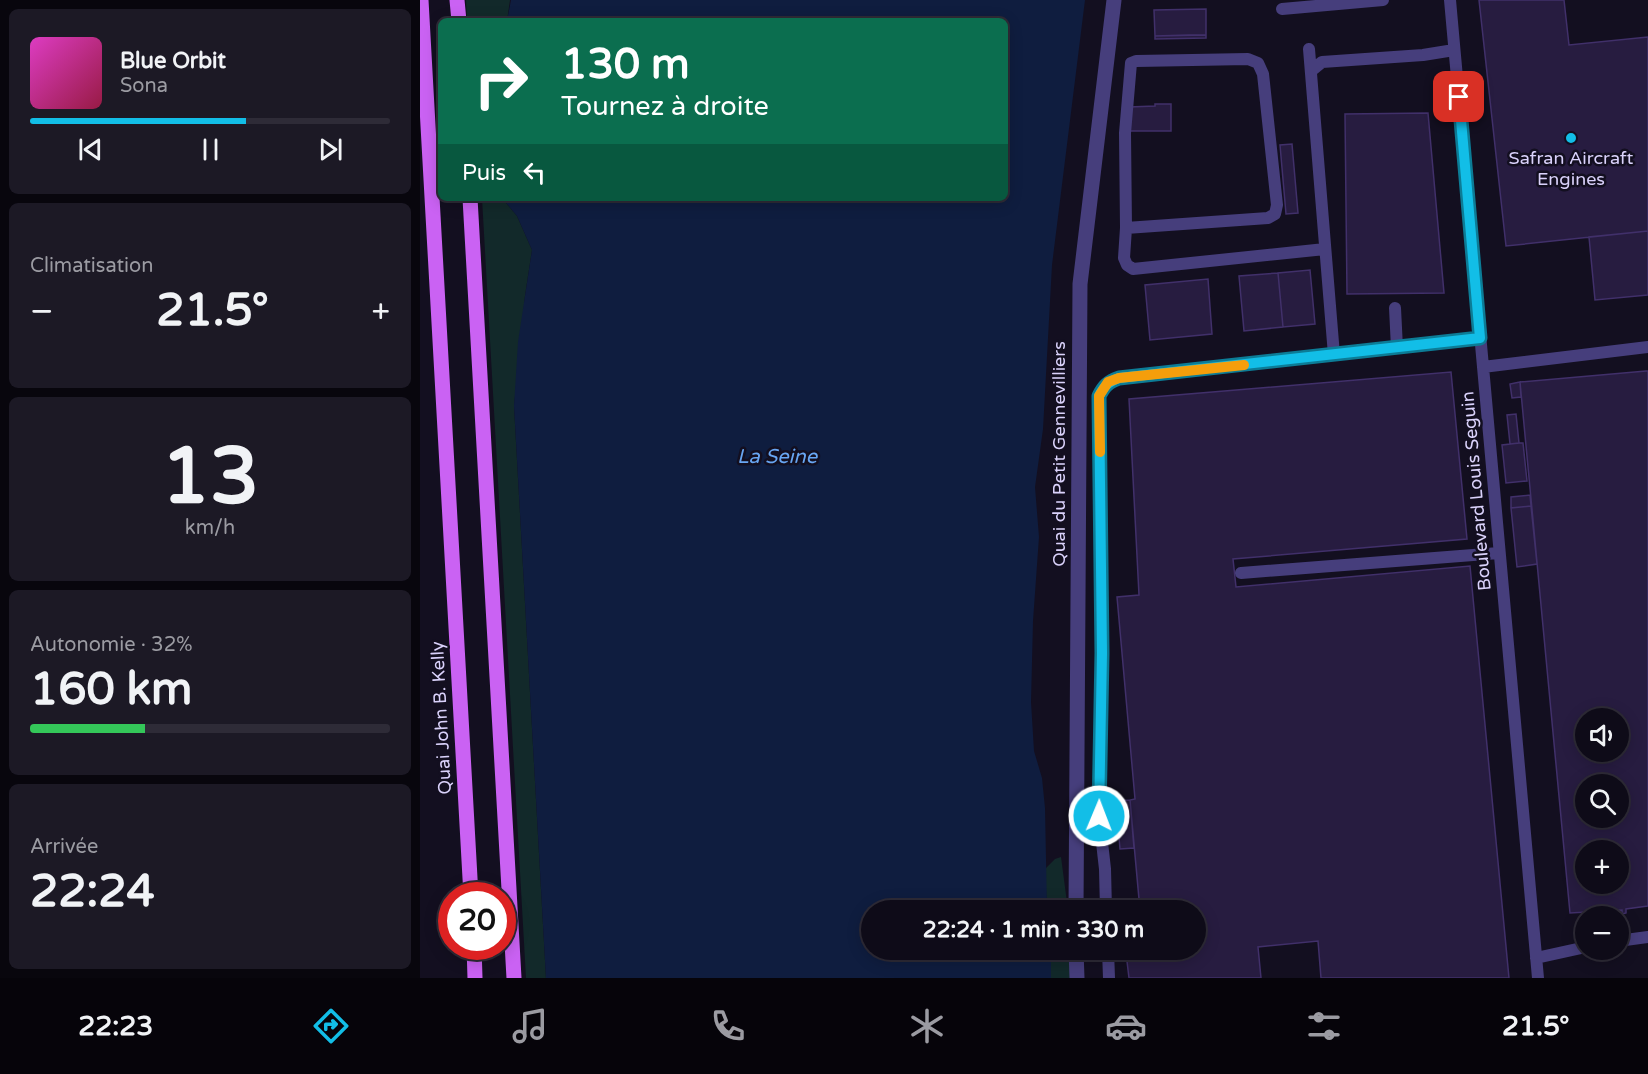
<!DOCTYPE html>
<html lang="fr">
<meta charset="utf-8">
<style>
:root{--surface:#0e0b18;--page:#1c1925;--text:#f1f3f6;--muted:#9b9ba2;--line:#2e2b37;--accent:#12bee7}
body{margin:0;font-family:"Varela Round",sans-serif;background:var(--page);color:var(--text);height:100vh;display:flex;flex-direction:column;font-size:22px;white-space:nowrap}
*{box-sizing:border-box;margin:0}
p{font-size:20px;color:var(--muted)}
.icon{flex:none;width:33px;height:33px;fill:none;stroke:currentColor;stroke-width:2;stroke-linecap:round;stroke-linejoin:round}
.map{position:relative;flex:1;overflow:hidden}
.side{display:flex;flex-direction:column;gap:9px;padding:9px;background:#08060d;width:420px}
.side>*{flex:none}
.banner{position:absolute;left:18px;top:18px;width:570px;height:183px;border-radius:9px;box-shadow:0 3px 15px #0003,0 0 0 2px var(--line);background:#0b6e4f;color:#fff;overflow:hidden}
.controls{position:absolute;left:1155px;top:708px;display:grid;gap:12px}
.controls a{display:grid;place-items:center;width:54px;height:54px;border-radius:50%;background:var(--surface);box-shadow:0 3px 15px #0003,0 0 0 2px var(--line);font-size:30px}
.speed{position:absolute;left:18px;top:882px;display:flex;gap:12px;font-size:30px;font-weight:700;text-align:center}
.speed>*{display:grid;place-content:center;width:78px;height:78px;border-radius:50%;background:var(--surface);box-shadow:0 3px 15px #0003,0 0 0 2px var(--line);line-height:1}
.speed .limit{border:9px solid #d22;background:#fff;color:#111}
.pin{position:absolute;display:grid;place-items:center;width:51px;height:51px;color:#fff;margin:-26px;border-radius:12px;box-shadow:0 3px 9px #0006}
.me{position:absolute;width:66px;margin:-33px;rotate:1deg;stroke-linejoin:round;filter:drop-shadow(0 0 4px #0008)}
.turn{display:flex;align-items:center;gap:21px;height:126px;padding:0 24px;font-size:27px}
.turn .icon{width:78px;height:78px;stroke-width:2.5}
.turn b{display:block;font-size:42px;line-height:51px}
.then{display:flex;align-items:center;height:57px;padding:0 24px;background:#0003;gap:12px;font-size:22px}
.big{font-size:45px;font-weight:700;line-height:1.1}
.side .tile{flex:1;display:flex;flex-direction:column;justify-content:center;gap:9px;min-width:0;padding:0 21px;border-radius:9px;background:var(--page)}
.side .dial{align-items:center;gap:0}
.dial b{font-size:78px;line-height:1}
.song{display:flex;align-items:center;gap:18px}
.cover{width:72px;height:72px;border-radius:9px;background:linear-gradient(135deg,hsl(310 70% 55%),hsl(340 70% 35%))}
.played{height:6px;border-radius:3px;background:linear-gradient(90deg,var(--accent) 60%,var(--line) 60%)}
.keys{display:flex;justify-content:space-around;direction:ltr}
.heat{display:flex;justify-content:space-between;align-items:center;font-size:33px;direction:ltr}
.charge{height:9px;border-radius:4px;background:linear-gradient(90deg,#34c759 32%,var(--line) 0)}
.trip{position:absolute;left:441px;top:900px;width:345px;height:60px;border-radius:30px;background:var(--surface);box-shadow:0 3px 15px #0003,0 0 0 2px var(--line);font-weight:700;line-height:60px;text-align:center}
.menu{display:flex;height:96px;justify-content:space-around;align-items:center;background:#06040a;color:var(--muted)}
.menu .icon{width:42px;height:42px}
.menu .active{color:var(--accent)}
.menu b{font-size:27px;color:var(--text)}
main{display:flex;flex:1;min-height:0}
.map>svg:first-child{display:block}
</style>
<main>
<section class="side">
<div class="tile">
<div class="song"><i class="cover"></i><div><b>Blue Orbit</b><p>Sona</p></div></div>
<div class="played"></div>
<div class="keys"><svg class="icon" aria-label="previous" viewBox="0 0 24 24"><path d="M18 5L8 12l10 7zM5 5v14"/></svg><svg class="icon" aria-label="pause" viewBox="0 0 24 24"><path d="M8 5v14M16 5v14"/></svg><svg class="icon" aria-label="next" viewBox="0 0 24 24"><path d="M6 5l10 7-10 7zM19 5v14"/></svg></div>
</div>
<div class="tile"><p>Climatisation</p>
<div class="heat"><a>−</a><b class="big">21.5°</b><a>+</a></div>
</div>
<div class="tile dial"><b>13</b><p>km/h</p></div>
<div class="tile"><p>Autonomie · 32%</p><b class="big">160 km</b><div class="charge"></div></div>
<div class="tile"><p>Arrivée</p><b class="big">22:24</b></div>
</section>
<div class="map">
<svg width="1228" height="978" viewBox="0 0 1228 978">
<rect width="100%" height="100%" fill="#130f20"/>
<!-- green -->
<path fill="#12292a" d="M46,0H90L87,21H47Z
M62,198H82L97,216L112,250L105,296L94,406L126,978H106Z
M641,857L648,910H627L625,869L635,859Z
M631,950H650L651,978H631Z"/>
<!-- water -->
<path fill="#0f1d3f" d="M91,0H665L632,265L623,429L615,487L619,537L613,621L611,702L614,751L622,778L625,808L627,910H452V950H631V978H126L94,406L98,342L112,250L97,216L82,198H585V21H87Z"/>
<!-- building -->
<path fill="#271c40" stroke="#41306a" stroke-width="1.5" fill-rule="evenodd" d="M1059,0H1144L1149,45L1228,37V231L1086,246Z
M786,9V35L735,36L734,10Z
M769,35H786V38L735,39V36Z
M735,104H751V131H709V107L735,106Z
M1008,113L1024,293L927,294L925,114Z
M872,144L878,213L866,214L860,145Z
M1228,231V295L1175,300L1169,237Z
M890,270L895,324L863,327L858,273Z
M858,273L863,327L824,331L819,276Z
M788,279L792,334L730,340L725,285Z
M1226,371H1228V906L1206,909V913L1202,914V910L1150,913L1100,382ZM1166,718H1198V752H1166ZM1166,784H1198V818H1166ZM1166,850H1198V884H1166Z
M1031,372L1047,539L813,559L816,587L1050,566L1089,978H901L898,941L838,947L841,978H709L706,953L724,951L723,950H776V910H720L710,800L715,799L697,597L719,595L709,399Z
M1100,382L1101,397L1092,398L1090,384Z
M1096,414L1099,443L1090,444L1087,415Z
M1099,443H1103L1107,481L1086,483L1082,445Z
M1110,495L1111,506L1091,508V497Z
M1111,506L1117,564L1097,567L1091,508Z
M710,800L714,848L700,849L696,801Z"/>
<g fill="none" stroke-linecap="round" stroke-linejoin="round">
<!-- lane -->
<path stroke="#463e7c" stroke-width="12" d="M1030,0L1118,978
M862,9L963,0
M889,49L914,355
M891,71L902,62L1003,55L1034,50
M706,228L848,218L855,214L857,205L843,74L838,63L828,59L716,61L711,63L705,133L706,228L704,258L707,265L713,269L905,249
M975,308L977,348
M1063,367L1228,347
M821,573L1079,553
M686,910L685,869L679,816L682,653L679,396C684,385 688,382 699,378L1060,338
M1198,941L1228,937
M688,950L689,978
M1116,958L1166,947"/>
<!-- street -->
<path stroke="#463e7c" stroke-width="15" d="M656,910L660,284L694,0
M656,950L657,978"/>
<!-- primary -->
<path stroke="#ca62f3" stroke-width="15" d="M1,0L51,896
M37,0L39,21
M50,198L94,978
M54,946L55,978"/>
</g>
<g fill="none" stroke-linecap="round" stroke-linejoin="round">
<!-- route casing -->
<g stroke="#0c7c96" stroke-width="15">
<path id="route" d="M679,816L682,653L679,396C684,386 688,382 699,378L1060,338L1039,97"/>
</g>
<!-- route -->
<use href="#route" stroke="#12bee7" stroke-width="10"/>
<!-- slow -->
<path stroke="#f59e0b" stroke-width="10" d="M680,452L679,396L688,382L699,378L824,365"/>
</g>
<!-- markers -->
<circle fill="#12bee7" stroke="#130f20" stroke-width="2" cx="1151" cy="138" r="6"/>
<g text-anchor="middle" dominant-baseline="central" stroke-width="5" stroke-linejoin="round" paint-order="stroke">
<!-- poi labels -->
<g font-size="18" fill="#dad2fb" stroke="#130f20">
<text x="1151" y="158">Safran Aircraft<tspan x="1151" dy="21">Engines</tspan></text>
</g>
<!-- street labels -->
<g font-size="18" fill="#dad2fb" stroke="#130f20">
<text transform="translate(639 454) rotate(-90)">Quai du Petit Gennevilliers</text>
<text transform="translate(1056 491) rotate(-95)">Boulevard Louis Seguin</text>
<text transform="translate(21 718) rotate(-93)">Quai John B. Kelly</text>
</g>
<!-- water labels -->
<g font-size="20" font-style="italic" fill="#68a6f3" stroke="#130f20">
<text x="357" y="457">La Seine</text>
</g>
</g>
</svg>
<div class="controls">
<a><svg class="icon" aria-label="sound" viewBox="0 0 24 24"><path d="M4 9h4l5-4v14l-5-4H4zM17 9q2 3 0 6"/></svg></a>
<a><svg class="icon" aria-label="search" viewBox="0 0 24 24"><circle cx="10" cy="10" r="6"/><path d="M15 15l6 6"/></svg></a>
<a>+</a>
<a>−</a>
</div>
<div class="speed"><div class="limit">20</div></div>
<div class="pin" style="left:1039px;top:97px;background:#d93025"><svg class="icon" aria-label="arrive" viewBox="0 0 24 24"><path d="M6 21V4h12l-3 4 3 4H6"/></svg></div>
<svg class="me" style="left:679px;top:816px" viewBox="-20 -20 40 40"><circle r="17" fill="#12bee7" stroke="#fff" stroke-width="3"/><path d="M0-11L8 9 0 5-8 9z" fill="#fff"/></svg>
<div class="trip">22:24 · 1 min · 330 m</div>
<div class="banner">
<div class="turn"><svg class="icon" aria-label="right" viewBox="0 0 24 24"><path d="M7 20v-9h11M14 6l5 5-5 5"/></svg><div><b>130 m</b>Tournez à droite</div></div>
<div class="then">Puis<svg class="icon" aria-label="left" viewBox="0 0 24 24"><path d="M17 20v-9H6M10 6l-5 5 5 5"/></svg></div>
</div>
</div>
</main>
<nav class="menu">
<b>22:23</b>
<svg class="icon active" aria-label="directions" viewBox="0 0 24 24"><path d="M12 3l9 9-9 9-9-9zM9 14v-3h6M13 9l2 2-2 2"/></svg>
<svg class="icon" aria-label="music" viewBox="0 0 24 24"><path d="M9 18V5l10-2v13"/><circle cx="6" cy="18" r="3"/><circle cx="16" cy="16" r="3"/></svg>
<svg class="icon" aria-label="phone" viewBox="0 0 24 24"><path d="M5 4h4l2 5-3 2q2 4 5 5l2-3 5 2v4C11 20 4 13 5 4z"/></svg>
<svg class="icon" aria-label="climate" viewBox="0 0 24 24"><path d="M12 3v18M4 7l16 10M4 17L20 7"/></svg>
<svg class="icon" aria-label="car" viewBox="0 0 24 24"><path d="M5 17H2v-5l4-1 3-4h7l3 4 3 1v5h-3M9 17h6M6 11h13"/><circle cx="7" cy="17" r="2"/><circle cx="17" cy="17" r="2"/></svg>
<svg class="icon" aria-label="filters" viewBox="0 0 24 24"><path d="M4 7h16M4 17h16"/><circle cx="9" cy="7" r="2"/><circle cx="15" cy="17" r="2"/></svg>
<b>21.5°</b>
</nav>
